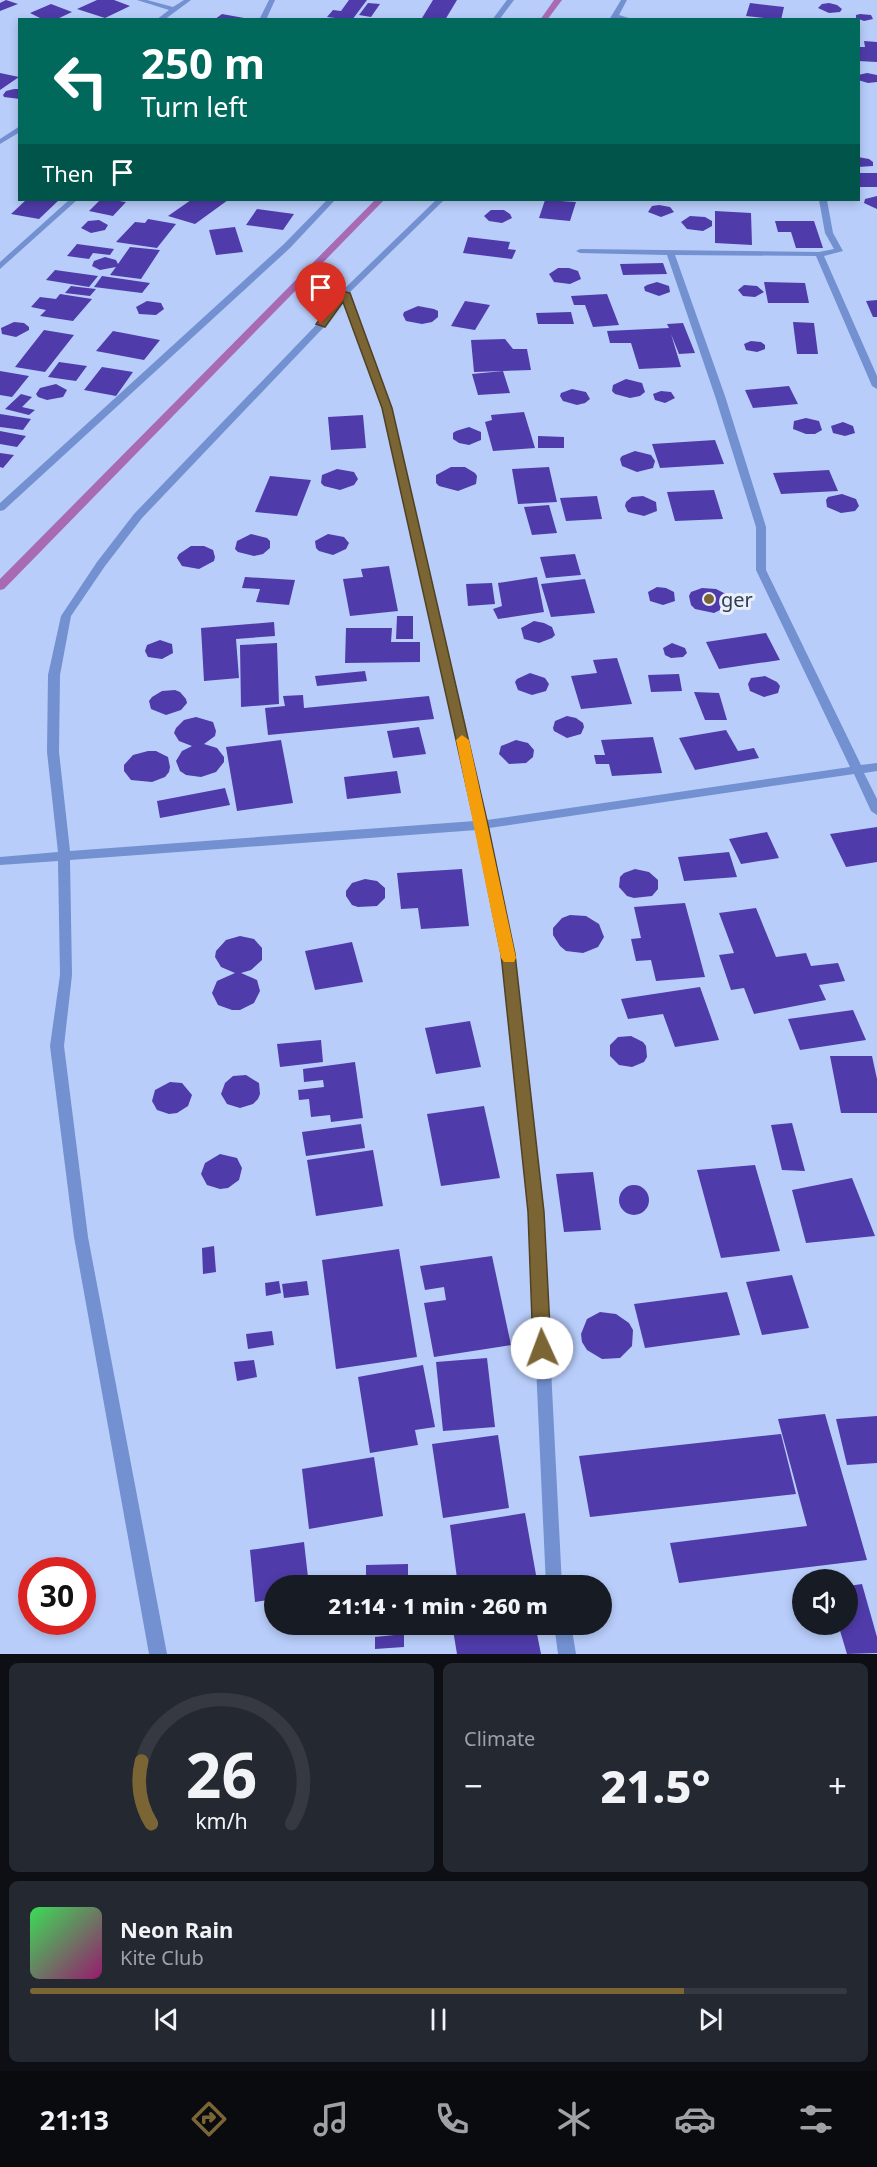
<!DOCTYPE html>
<meta charset="utf-8">
<style>
:root{--surface:#171b24;--page:#242831;--text:#f1f3f6;--muted:#9ea1a6;--line:#363941;--accent:#7b6535}
body{margin:0;font-family:"Noto Sans",sans-serif;background:var(--page);color:var(--text);height:100vh;display:flex;flex-direction:column;font-size:22px;white-space:nowrap}
*{box-sizing:border-box;margin:0}
p{font-size:20px;color:var(--muted)}
.icon{flex:none;width:33px;height:33px;fill:none;stroke:currentColor;stroke-width:2;stroke-linecap:round;stroke-linejoin:round}
.map{position:relative;height:1654px;overflow:hidden}
.side{display:flex;flex-direction:column;gap:9px;padding:9px;background:#0d0f14;flex:1}
.side>*{flex:none}
.hud{position:absolute;left:18px;top:18px;width:842px;height:183px;border-radius:0px;box-shadow:0 3px 9px #0003;background:#00695c;color:#fff;overflow:hidden}
.fabs{position:absolute;left:792px;top:1569px;display:grid;gap:12px}
.fabs a{display:grid;place-items:center;width:66px;height:66px;border-radius:50%;background:var(--surface);box-shadow:0 3px 9px #0003;font-size:30px}
.speed{position:absolute;left:18px;top:1557px;display:flex;gap:12px;font-size:30px;font-weight:700;text-align:center}
.speed>*{display:grid;place-content:center;width:78px;height:78px;border-radius:50%;background:var(--surface);box-shadow:0 3px 9px #0003;line-height:1}
.speed .limit{border:9px solid #d22;background:#fff;color:#111}
.pin{position:absolute;display:grid;place-items:center;width:51px;height:51px;color:#fff;margin:-62px -26px;border-radius:50% 50% 50% 0;rotate:-45deg;box-shadow:0 0 6px #0007}
.pin .icon{rotate:45deg}
.me{position:absolute;width:66px;margin:-33px;rotate:358deg;stroke-linejoin:round;filter:drop-shadow(0 0 4px #0008)}
.turn{display:flex;align-items:center;gap:21px;height:126px;padding:0 24px;font-size:27px}
.turn .icon{width:78px;height:78px;stroke-width:2.5}
.turn b{display:block;font-size:42px;line-height:51px}
.then{display:flex;align-items:center;height:57px;padding:0 24px;background:#0003;gap:12px;font-size:22px}
.big{font-size:45px;font-weight:800;line-height:1.1}
.side .card{flex:1;display:flex;flex-direction:column;justify-content:center;gap:9px;min-width:0;padding:0 21px;border-radius:9px;background:var(--page)}
.side .dial{align-items:center;gap:0}
.dial svg{height:156px;overflow:visible;fill:none;stroke:var(--line);stroke-width:7;stroke-linecap:round;text-anchor:middle}
.dial text{fill:var(--text);stroke:none}
.song{display:flex;align-items:center;gap:18px}
.cover{width:72px;height:72px;border-radius:9px;background:linear-gradient(135deg,hsl(130 70% 55%),hsl(320 70% 35%))}
.played{height:6px;border-radius:3px;background:linear-gradient(90deg,var(--accent) 80%,var(--line) 80%)}
.keys{display:flex;justify-content:space-around;direction:ltr}
.heat{display:flex;justify-content:space-between;align-items:center;font-size:33px;direction:ltr}
.side .tiles{flex:1;display:grid;gap:9px;grid-template-columns:1fr 1fr}
.card:last-child{grid-column:span 2}
.trip{position:absolute;left:264px;top:1575px;width:348px;height:60px;border-radius:30px;background:var(--surface);box-shadow:0 3px 9px #0003;font-weight:800;line-height:60px;text-align:center}
.tab-bar{display:flex;height:96px;justify-content:space-around;align-items:center;background:#090b0e;color:var(--muted)}
.tab-bar .icon{width:42px;height:42px}
.tab-bar .selected{color:var(--accent)}
.tab-bar b{font-size:27px;color:var(--text)}
.map>svg:first-child{display:block}
</style>
<div class="map">
<svg width="877" height="1654" viewBox="0 0 877 1654">
<rect width="100%" height="100%" fill="#b8cdfa"/>
<g fill="none" stroke-linecap="round" stroke-linejoin="round">
<!-- stream -->
<path fill="#a96ab5" fill-rule="evenodd" d="M554,0H562L547,20H540Z
M375,200H384L4,589L0,590V579Z"/>
</g>
<!-- building -->
<path fill="#4f3ba9" d="M6,0L18,4L0,11V3Z
M97,0H114L130,6L105,18L77,9Z
M349,0H367L352,20L327,17L333,10L341,11Z
M433,0H457L445,20L422,18Z
M368,3L380,4L371,17L359,15Z
M750,3L784,7L781,20L746,16Z
M829,3L837,5L842,9L840,12L829,13L818,8L822,4Z
M51,4L72,12L55,20H44L30,13Z
M222,14L244,18V20H214Z
M860,14L871,15L873,19L864,21L856,18V15Z
M864,41L877,42V62L858,61V47H865Z
M0,73L19,77L0,90Z
M867,73L877,75V82L868,83L858,80V75Z
M14,89H20V99L4,97L3,95L6,91Z
M858,157L869,159L873,162V166L858,167Z
M858,173H877V187H858Z
M877,196V209L864,203L865,199Z
M26,200H59L39,219L11,214Z
M100,200H112L126,202L113,216L89,211Z
M191,200H228L195,224L168,216Z
M545,200L576,202L570,221L539,218Z
M659,205L670,207L674,212L661,217L648,212L652,206Z
M257,209L294,214L283,230L246,225Z
M491,210H504L510,214L512,218L502,223L489,221L484,216Z
M715,211L751,213L752,245L715,243Z
M690,216L705,217L712,221V226L703,231L687,229L681,222Z
M148,219L176,224L157,248L116,242L135,222L145,223Z
M99,220L108,225L105,230L91,233L81,228L88,221Z
M775,221H814L823,248H796L791,232H778Z
M235,227L243,252L216,255L209,230Z
M468,237L510,242L508,249L516,250L512,259L463,253Z
M77,244L114,249L110,255L93,253L89,259L67,256Z
M130,247L160,250L141,279L110,275L116,267L100,270L92,266L94,261L105,257L116,260L118,264Z
M663,263L667,274L623,275L620,264Z
M558,268H569L578,271L581,279L570,284L554,282L549,274Z
M55,270L98,276L89,287L46,280Z
M102,276L150,283L142,293L94,287Z
M657,282L669,286L670,292L659,296L645,291L644,287L647,285Z
M764,282L805,283L809,303H768Z
M744,285L757,286L764,292L755,297L743,296L738,290Z
M71,286L87,288L96,289L90,296L65,293Z
M60,294L92,299L73,321L40,316L46,310L31,307L40,297L56,299Z
M607,294L619,325L593,327L585,305H574L571,296Z
M877,300V317H873L866,301Z
M147,301L161,303L164,309L156,315L139,314L136,307Z
M465,301L490,305L475,330L451,326Z
M418,306L434,309L438,311V317L432,322L422,324L406,321L403,315L404,312Z
M571,312L574,324H538L536,313Z
M14,322L24,323L29,327V330L16,337L2,334L1,328Z
M793,322L814,323L818,354H797Z
M683,323L695,353L679,354L671,334L681,367L639,369L631,343H610L607,331L669,328L667,324Z
M44,330L74,335L45,372L15,367Z
M113,331L160,340L144,360L96,351Z
M505,339L513,349H527L531,370L474,372L471,340Z
M751,341L761,342L765,345V349L757,352L746,350L744,344Z
M59,362L87,366L76,381L48,377Z
M102,367L133,372L116,396L84,390Z
M0,371L29,376L12,397L0,395Z
M503,371L510,393L478,395L472,374Z
M626,379L642,383L645,392L640,396L630,398L615,394L612,391L613,385Z
M56,384L67,390L63,397L47,400L38,397L36,394L40,388Z
M789,386L798,404L753,408L745,390Z
M572,389L586,392L590,399L585,403L577,405L563,401L560,396L561,393Z
M661,391L671,392L675,398L665,403L655,400L653,394Z
M21,394L32,397L22,407L35,410L29,415L5,409Z
M524,412L535,448L493,451L485,422L492,420L491,415Z
M0,414L31,419L23,430L0,427Z
M363,415L366,448L331,450L328,417Z
M806,418L819,421L822,430L815,434H806L793,429L794,421Z
M843,422L853,426L855,433L845,436L833,433L831,426Z
M469,427L481,432V440L469,445L459,443L453,439V433L456,431Z
M0,431L26,436L17,447L0,444Z
M538,436L564,437V448H538Z
M715,440L724,464L660,468L652,444Z
M635,451L651,455L655,461L653,468L637,472L622,466L620,459L622,456Z
M0,453L14,455L3,468L0,467Z
M451,467H465L475,473L477,476L476,484L458,491L439,486L436,483V475Z
M549,467L557,502L518,504L512,469Z
M337,469L354,472L358,479L354,485L340,490L324,486L321,483L322,475Z
M829,470L838,491L781,494L773,473Z
M270,476L311,480L297,516L255,512Z
M714,490L723,519L675,521L667,492Z
M842,494L856,499L859,506L855,511L841,513L827,507L826,500L828,497Z
M597,496L602,519L566,521L560,498Z
M643,496L656,502L657,511L644,516L628,512L625,506L626,502L632,497Z
M549,505L557,533L532,535L524,507Z
M251,534L267,538L270,541V548L263,554L254,556L238,552L235,549L237,541Z
M328,534L344,537L349,543L346,549L333,555L319,551L316,548L315,541Z
M191,546H204L213,550L215,557L214,561L199,569L182,566L177,558L179,554Z
M575,554L581,575L546,578L540,557Z
M389,566L398,611L350,616L343,579L363,577L361,569Z
M245,577L295,580L289,605L256,602L260,589L242,588Z
M537,577L544,612L498,619L493,609L502,606L498,583Z
M585,579L595,613L551,617L541,584Z
M492,583L495,604L468,606L466,584Z
M657,587L666,588L674,592L675,601L663,605L650,601L648,592Z
M702,588L716,589L726,594L729,598L728,606L714,613L695,609L691,605L689,596L691,592Z
M397,616H413V639H396Z
M534,621L544,623L552,627L555,635L552,638L539,643L524,639L521,628Z
M274,622L275,636L236,639L239,678L204,681L201,628Z
M346,628H392L391,642H420V662L345,663Z
M766,633L780,660L719,669L706,642Z
M160,640L172,644L173,653L162,659L148,657L145,651L147,645Z
M277,643L279,704L241,707L240,645Z
M672,643L685,648L687,653L683,657L671,658L665,655L663,648Z
M617,658L632,704L581,709L571,676L597,673L593,660Z
M365,671L367,681L317,686L315,676Z
M530,673L545,678L549,684L546,691L532,695L518,690L515,682L517,679Z
M679,674L682,691L651,692L648,675Z
M765,676L777,682L780,686L778,693L764,697L750,691L748,684L751,678Z
M175,690L180,692L186,699L187,703L181,710L166,715L151,709L149,701L152,697L162,691Z
M694,692L719,693L727,720H705Z
M303,695L304,708L429,696L434,719L268,735L265,708L285,706L283,696Z
M567,716L576,718L583,723L584,727L581,734L567,738L554,731L553,728L555,721Z
M196,717L213,722L216,731L215,736L204,744L217,748L224,757V762L216,772L201,777L186,775L180,771L176,761L182,751L192,746L179,741L174,733L176,728L184,720Z
M419,727L426,754L393,758L387,731Z
M726,730L738,751L754,748L759,758L695,770L679,738Z
M653,737L662,773L612,776L609,764H596L594,755H605L601,740Z
M281,740L293,803L237,811L226,747Z
M516,740L528,743L534,750L533,757L526,763L509,764L499,754L501,746Z
M148,751H156L168,757L170,767L169,772L165,777L152,782L131,780L124,771V765L133,755Z
M397,771L401,793L347,799L344,777Z
M225,788L230,805L160,818L157,801Z
M877,827V862L846,867L830,834Z
M767,832L779,858L741,864L729,839Z
M729,852L737,877L684,881L678,857Z
M462,869L469,926L421,929L418,908L401,909L397,873Z
M635,869L649,872L658,880V889L652,896L634,898L627,896L619,887L620,877L624,873Z
M365,879L377,881L385,888V898L377,906L358,907L352,905L346,896V891L352,883Z
M685,903L705,977L656,981L651,960L636,961L631,939L641,938L634,907Z
M756,908L776,957L806,953L811,966L838,963L845,981L819,985L826,1000L754,1014L744,988L731,990L719,955L734,953L719,913Z
M570,915L586,916L599,924L604,937L598,947L583,953L566,951L560,946L553,935V928L562,918Z
M240,936L254,939L262,948V960L251,970L241,973L257,980L260,991L254,1003L240,1010H232L218,1005L212,993L217,981L235,973L221,967L215,957L216,951L226,940Z
M352,942L363,982L315,990L305,951Z
M700,987L719,1040L675,1047L663,1014L628,1019L621,999Z
M853,1010L866,1040L800,1050L788,1019Z
M470,1021L481,1067L436,1074L425,1028Z
M631,1036L643,1042L646,1046L647,1057L644,1062L632,1067L619,1065L610,1056V1045L618,1037Z
M321,1040L323,1062L280,1067L277,1044Z
M830,1056H872L877,1079V1113H841Z
M355,1062L363,1118L331,1122L330,1115L311,1117L309,1099L299,1100L298,1090L324,1087L323,1080L304,1082L303,1069Z
M246,1075L259,1083L260,1094L258,1099L253,1104L240,1108L227,1104L221,1094L225,1083L233,1076Z
M170,1082L182,1083L192,1095L188,1106L177,1113L169,1114L157,1110L152,1101L155,1090Z
M484,1106L500,1178L441,1186L427,1114Z
M792,1123L805,1171L782,1170L771,1125Z
M361,1124L365,1148L306,1156L302,1132Z
M373,1150L383,1206L316,1216L307,1160Z
M220,1154L237,1158L242,1168L239,1180L228,1188L220,1189L207,1185L201,1174L205,1163Z
M755,1165L780,1251L721,1258L697,1170Z
M593,1172L601,1230L564,1232L556,1174Z
M852,1178L875,1236L806,1243L792,1190Z
M619 1200a15 15 0 1 1 30 0a15 15 0 1 1-30 0Z
M214,1246L216,1272L203,1274L202,1248Z
M399,1249L417,1357L336,1369L322,1260Z
M492,1256L511,1345L434,1357L424,1303L446,1300L444,1287L425,1290L420,1266Z
M792,1275L809,1328L762,1335L746,1282Z
M279,1281L281,1293L266,1296L265,1283Z
M307,1281L309,1295L284,1298L282,1284Z
M727,1292L740,1335L645,1348L634,1304Z
M600,1312L616,1314L629,1323L633,1330L632,1346L620,1358L602,1359L587,1350L582,1342L581,1334L587,1319Z
M272,1331L274,1345L248,1349L246,1334Z
M487,1358L495,1427L443,1431L436,1362Z
M254,1360L257,1377L237,1381L234,1362Z
M423,1365L435,1427L415,1430L418,1445L370,1453L358,1377Z
M825,1414L867,1560L679,1583L670,1543L807,1526L778,1419Z
M877,1416V1463L847,1465L836,1419Z
M781,1434L796,1494L590,1517L579,1456Z
M498,1435L509,1508L443,1518L432,1444Z
M374,1457L383,1516L309,1529L302,1469Z
M525,1513L538,1586H458L450,1525Z
M304,1542L309,1586H274V1599L255,1602L250,1550Z
M408,1564V1578L366,1579V1565Z
M862,1584L877,1637V1653L847,1654L838,1624H848V1586Z
M452,1624H535L541,1654H457Z
M404,1634V1647L375,1649V1637Z"/>
<g fill="none" stroke-linecap="round" stroke-linejoin="round">
<!-- minor -->
<path fill="#7390d0" fill-rule="evenodd" d="M137,0H147L173,7L184,0H191L164,20H156L169,10Z
M269,0H275L266,20H259Z
M507,0H514L499,20H492Z
M621,0H627L619,15L635,20H609Z
M20,126V132L0,144V139Z
M69,200H77L0,269V262Z
M327,200H335L290,248L4,510L0,511V503L284,244Z
M436,200H444L349,293L392,408L487,820L850,767L756,570V527L715,396L667,255L580,253L576,251L580,249L819,252L834,249L825,233L819,200H827L833,233L843,251L824,256L877,376V389L872,386L816,256L675,255L725,396L766,527V570L861,765L877,763V771L864,773L877,799V815L871,811L854,774L489,828L514,953L543,1211L562,1586H546L529,1211L502,953L477,830L70,860L72,975L64,1046L88,1237L167,1654H149L74,1237L50,1046L60,975L58,861L0,865V857L58,852L47,752L48,675L61,616L97,562L134,514L318,323L342,291ZM344,301L382,408L475,821L70,851L59,752L60,675L71,616L105,566L142,518L324,327Z
M554,1624H571L576,1654H558Z"/>
</g>
<!-- route -->
<path fill="#7b6535" stroke="#504222" stroke-width="1.5" d="M341,291L350,293L392,408L488,825L515,954L544,1212L551,1348L548,1354L542,1356L536,1354L533,1348L528,1212L501,954L475,825L382,408L343,302L325,327L316,324Z"/>
<!-- slow -->
<path fill="#f59e0b" d="M462,735L469,740L516,958L514,962H504L501,958L456,740Z"/>
<!-- markers -->
<circle fill="#7b6535" stroke="#e8eefa" stroke-width="2" cx="709" cy="599" r="6"/>
<g text-anchor="middle" dominant-baseline="central" stroke-width="6" stroke-linejoin="round" paint-order="stroke">
<!-- poi labels -->
<g font-size="20" fill="#313b52" stroke="#e8eefa" text-anchor="start">
<text x="721" y="599">ger</text>
</g>
</g>
</svg>
<div class="fabs">
<a><svg class="icon" aria-label="sound" viewBox="0 0 24 24"><path d="M4 9h4l5-4v14l-5-4H4zM17 9q2 3 0 6"/></svg></a>
</div>
<div class="speed"><div class="limit">30</div></div>
<div class="pin" style="left:321px;top:324px;background:#d93025"><svg class="icon" aria-label="arrive" viewBox="0 0 24 24"><path d="M6 21V4h12l-3 4 3 4H6"/></svg></div>
<svg class="me" style="left:542px;top:1348px" viewBox="-20 -20 40 40"><circle r="19" fill="#fff"/><path d="M0-13L10 11 0 6-10 11z" fill="#7b6535"/></svg>
<div class="trip">21:14 · 1 min · 260 m</div>
<div class="hud">
<div class="turn"><svg class="icon" aria-label="left" viewBox="0 0 24 24"><path d="M17 20v-9H6M10 6l-5 5 5 5"/></svg><div><b>250 m</b>Turn left</div></div>
<div class="then">Then<svg class="icon" aria-label="arrive" viewBox="0 0 24 24"><path d="M6 21V4h12l-3 4 3 4H6"/></svg></div>
</div>
</div>
<section class="side">
<div class="tiles">
<div class="card dial"><svg viewBox="0 0 100 80">
<path d="M14 69A42 42 0 1 1 86 69"/>
<path d="M14 69A42 42 0 0 1 9 37" stroke="#7b6535"/>
<text x="50" y="56" font-size="32" font-weight="700">26</text>
<text x="50" y="72" font-size="11">km/h</text>
</svg></div>
<div class="card"><p>Climate</p>
<div class="heat"><a>−</a><b class="big">21.5°</b><a>+</a></div>
</div>
<div class="card">
<div class="song"><i class="cover"></i><div><b>Neon Rain</b><p>Kite Club</p></div></div>
<div class="played"></div>
<div class="keys"><svg class="icon" aria-label="previous" viewBox="0 0 24 24"><path d="M18 5L8 12l10 7zM5 5v14"/></svg><svg class="icon" aria-label="pause" viewBox="0 0 24 24"><path d="M8 5v14M16 5v14"/></svg><svg class="icon" aria-label="next" viewBox="0 0 24 24"><path d="M6 5l10 7-10 7zM19 5v14"/></svg></div>
</div>
</div>
</section>
<nav class="tab-bar">
<b>21:13</b>
<svg class="icon selected" aria-label="directions" viewBox="0 0 24 24"><path d="M12 3l9 9-9 9-9-9zM9 14v-3h6M13 9l2 2-2 2"/></svg>
<svg class="icon" aria-label="music" viewBox="0 0 24 24"><path d="M9 18V5l10-2v13"/><circle cx="6" cy="18" r="3"/><circle cx="16" cy="16" r="3"/></svg>
<svg class="icon" aria-label="phone" viewBox="0 0 24 24"><path d="M5 4h4l2 5-3 2q2 4 5 5l2-3 5 2v4C11 20 4 13 5 4z"/></svg>
<svg class="icon" aria-label="climate" viewBox="0 0 24 24"><path d="M12 3v18M4 7l16 10M4 17L20 7"/></svg>
<svg class="icon" aria-label="car" viewBox="0 0 24 24"><path d="M5 17H2v-5l4-1 3-4h7l3 4 3 1v5h-3M9 17h6M6 11h13"/><circle cx="7" cy="17" r="2"/><circle cx="17" cy="17" r="2"/></svg>
<svg class="icon" aria-label="filters" viewBox="0 0 24 24"><path d="M4 7h16M4 17h16"/><circle cx="9" cy="7" r="2"/><circle cx="15" cy="17" r="2"/></svg>
</nav>
